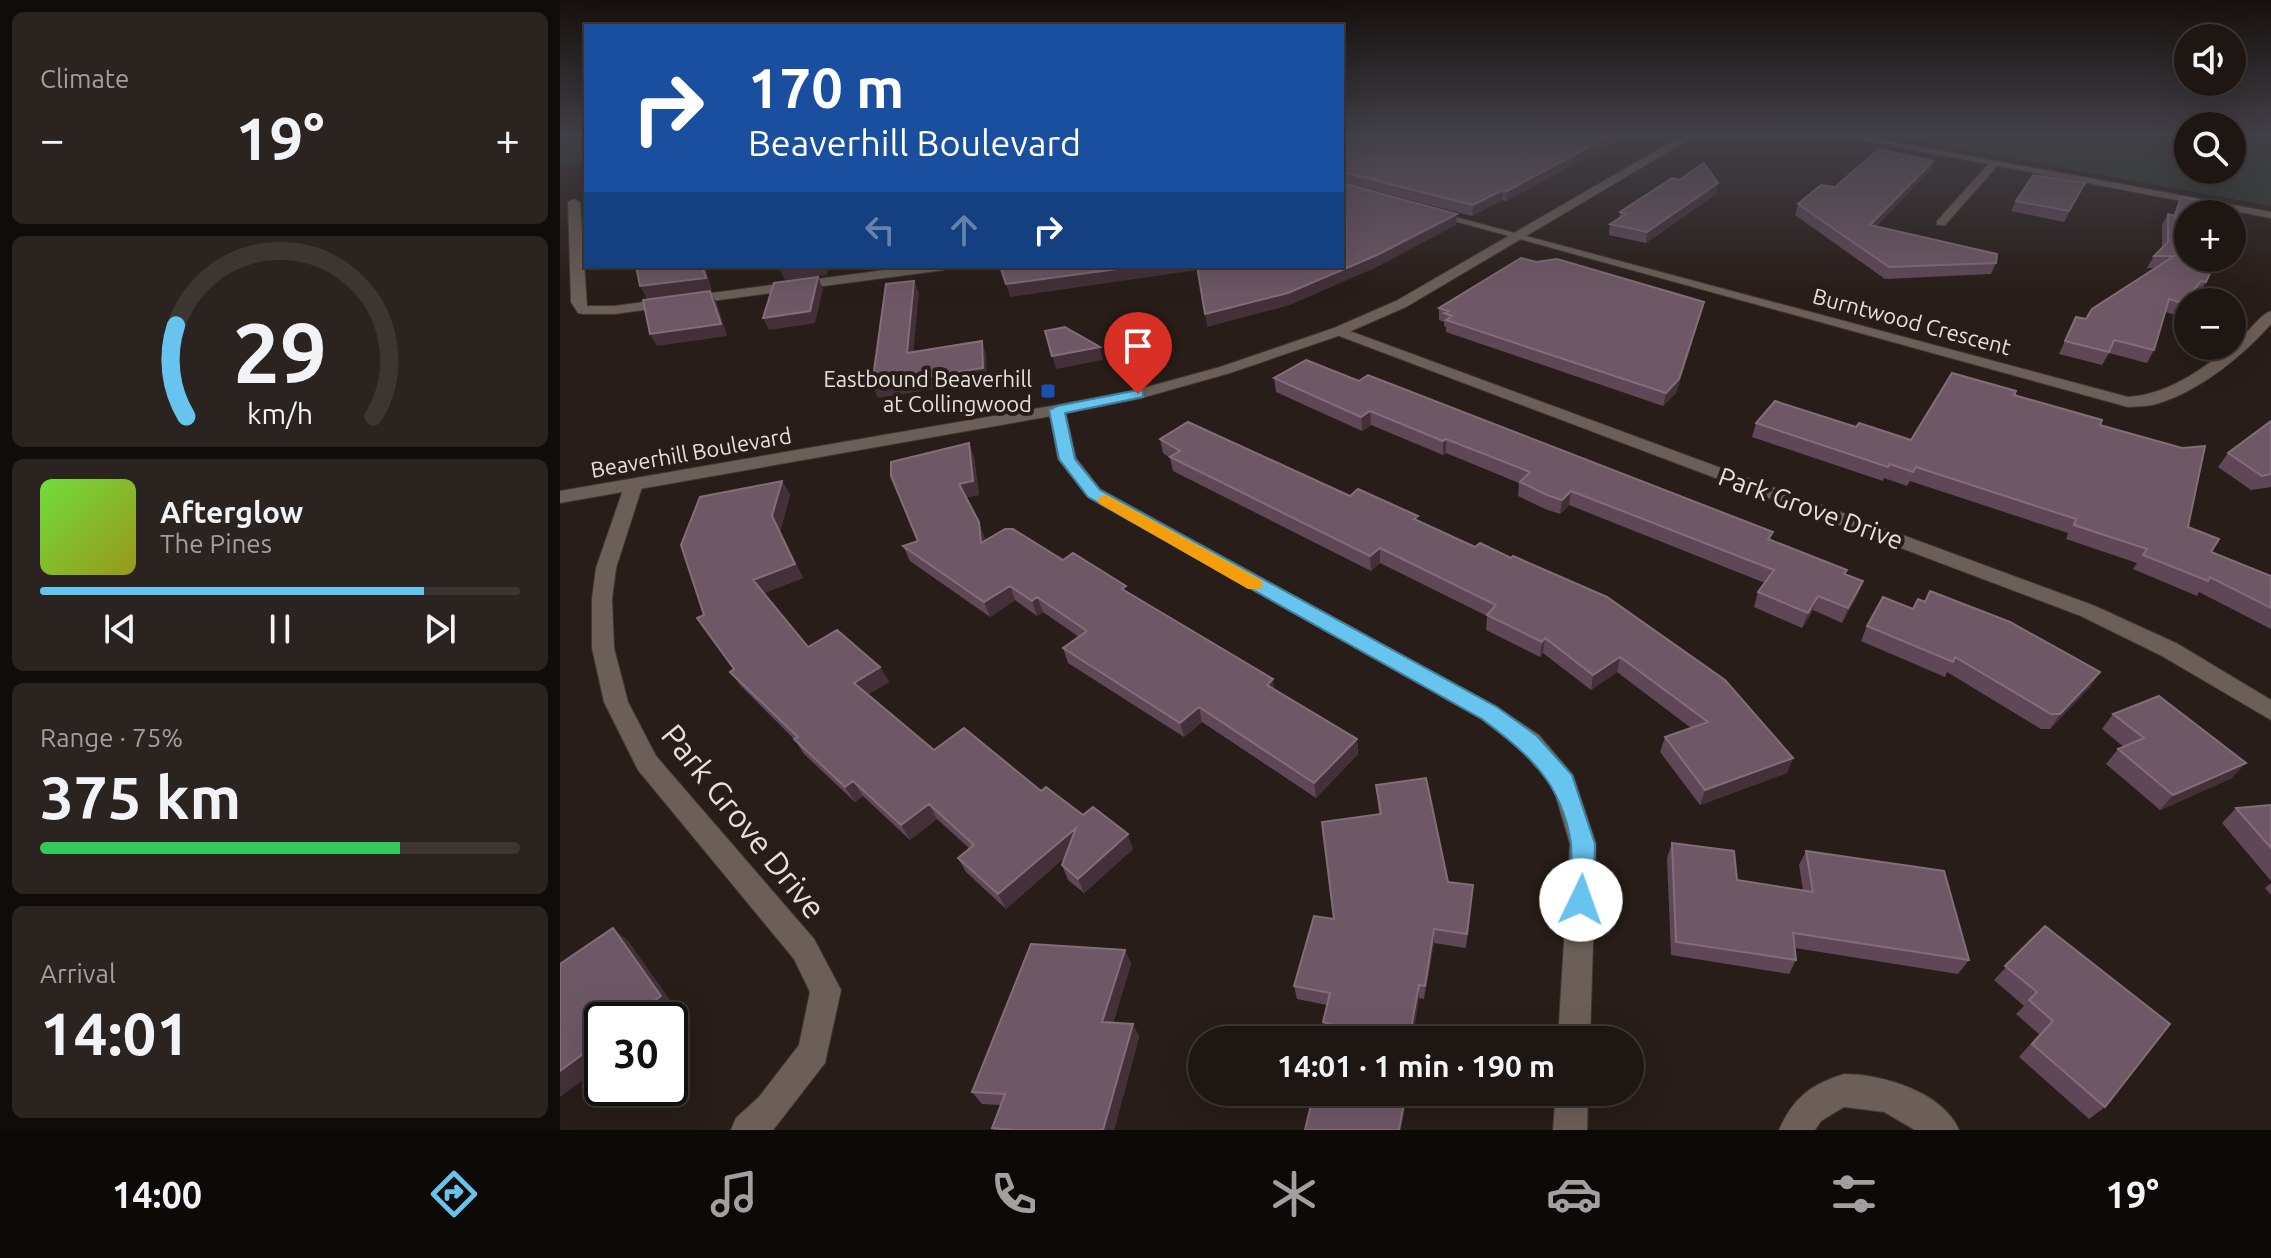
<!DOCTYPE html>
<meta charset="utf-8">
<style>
:root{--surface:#1e1612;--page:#2b2320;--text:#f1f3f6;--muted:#a19f9f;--line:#3c3532;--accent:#66c4ef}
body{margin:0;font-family:Ubuntu,sans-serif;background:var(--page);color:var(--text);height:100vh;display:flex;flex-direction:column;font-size:30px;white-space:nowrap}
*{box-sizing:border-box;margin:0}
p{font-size:26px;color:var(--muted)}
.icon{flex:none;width:44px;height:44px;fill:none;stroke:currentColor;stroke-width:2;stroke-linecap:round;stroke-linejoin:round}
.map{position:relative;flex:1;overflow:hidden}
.panel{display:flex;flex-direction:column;gap:12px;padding:12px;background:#100c0a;width:560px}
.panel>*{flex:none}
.guide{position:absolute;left:24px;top:24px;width:760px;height:244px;border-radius:0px;box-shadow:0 8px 32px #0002,0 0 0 2px var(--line);background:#1a4fa0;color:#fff;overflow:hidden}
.tools{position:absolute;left:1614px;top:24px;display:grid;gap:16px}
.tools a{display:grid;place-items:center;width:72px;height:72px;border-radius:50%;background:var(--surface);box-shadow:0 8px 32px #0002,0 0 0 2px var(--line);font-size:40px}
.speed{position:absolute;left:24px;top:1002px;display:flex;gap:16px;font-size:40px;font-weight:700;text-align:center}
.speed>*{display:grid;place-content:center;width:104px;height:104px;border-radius:50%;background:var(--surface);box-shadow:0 8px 32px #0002,0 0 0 2px var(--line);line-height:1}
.speed .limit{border:4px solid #111;border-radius:12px;background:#fff;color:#111}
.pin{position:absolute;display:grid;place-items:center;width:68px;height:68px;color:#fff;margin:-82px -34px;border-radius:50% 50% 50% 0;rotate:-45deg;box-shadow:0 0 8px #0007}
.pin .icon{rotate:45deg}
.me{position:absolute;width:88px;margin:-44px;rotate:3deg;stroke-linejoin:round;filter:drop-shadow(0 0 6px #0008)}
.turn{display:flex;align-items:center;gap:28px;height:168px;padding:0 32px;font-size:36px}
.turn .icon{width:104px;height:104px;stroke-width:2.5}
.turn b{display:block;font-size:56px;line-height:68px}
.lanes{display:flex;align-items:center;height:76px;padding:0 32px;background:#0003;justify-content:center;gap:40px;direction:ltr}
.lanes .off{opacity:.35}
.big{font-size:60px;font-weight:600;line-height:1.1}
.panel .card{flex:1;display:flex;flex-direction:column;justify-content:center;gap:12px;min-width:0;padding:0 28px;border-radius:12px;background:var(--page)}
.panel .dial{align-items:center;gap:0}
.dial svg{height:208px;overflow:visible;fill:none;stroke:var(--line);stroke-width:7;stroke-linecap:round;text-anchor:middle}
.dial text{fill:var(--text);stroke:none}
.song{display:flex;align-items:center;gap:24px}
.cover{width:96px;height:96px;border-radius:12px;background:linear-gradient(135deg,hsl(100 70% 55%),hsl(60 70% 35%))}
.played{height:8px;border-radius:4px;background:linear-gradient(90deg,var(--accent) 80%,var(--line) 80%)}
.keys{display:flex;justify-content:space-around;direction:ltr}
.heat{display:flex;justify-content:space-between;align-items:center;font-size:44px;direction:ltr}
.charge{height:12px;border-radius:6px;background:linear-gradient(90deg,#34c759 75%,var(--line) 0)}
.trip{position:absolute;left:628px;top:1026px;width:456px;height:80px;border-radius:40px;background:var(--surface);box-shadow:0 8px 32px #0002,0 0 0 2px var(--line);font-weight:600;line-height:80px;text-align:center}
.menu{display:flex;height:128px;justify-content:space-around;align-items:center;background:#0c0907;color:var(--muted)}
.menu .icon{width:56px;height:56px}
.menu .active{color:var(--accent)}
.menu b{font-size:36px;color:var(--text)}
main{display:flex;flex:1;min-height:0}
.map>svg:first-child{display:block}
</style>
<main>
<section class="panel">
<div class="card"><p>Climate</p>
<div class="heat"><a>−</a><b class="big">19°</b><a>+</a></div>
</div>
<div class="card dial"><svg viewBox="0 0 100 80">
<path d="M14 69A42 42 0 1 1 86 69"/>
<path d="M14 69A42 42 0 0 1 10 34" stroke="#66c4ef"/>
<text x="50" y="56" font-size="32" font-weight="700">29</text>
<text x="50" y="72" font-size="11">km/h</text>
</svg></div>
<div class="card">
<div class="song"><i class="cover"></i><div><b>Afterglow</b><p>The Pines</p></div></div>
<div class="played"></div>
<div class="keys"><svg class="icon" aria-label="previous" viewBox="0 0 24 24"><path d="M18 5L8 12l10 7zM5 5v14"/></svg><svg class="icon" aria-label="pause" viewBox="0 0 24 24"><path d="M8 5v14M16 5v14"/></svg><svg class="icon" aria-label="next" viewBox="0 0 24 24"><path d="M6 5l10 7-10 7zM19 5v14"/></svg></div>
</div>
<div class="card"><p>Range · 75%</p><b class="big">375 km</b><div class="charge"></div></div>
<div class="card"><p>Arrival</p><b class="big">14:01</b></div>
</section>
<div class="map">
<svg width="1711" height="1130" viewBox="0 0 1711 1130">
<rect width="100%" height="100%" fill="#281d18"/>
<!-- green -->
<path fill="#2b3729" d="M0,133H26V163L0,167Z
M1311,133H1628V170H1672V133H1711V206Z"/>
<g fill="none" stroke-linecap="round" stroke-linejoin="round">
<!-- minor casing -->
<g stroke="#403734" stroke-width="2">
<path id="minor" d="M1430,162L1439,164L1385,225H1377V221Z
M14,199L20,202L27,306H54L355,266H390L384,270L54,314H23L18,313L11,302L8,202Z
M869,210L1568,397C1613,394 1651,363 1683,336C1692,328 1700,315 1711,311V324C1684,355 1639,391 1599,403C1589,407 1578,406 1568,407L869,214Z
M779,327L1535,606L1618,644L1711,700V720L1602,656L1521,616L774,334L772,331Z
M497,405L505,410L516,458L540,489L937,707L979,735L1013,775L1036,844L1030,1040H998L1010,844L993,787L961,749L921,719L528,497L498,459L489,410Z
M74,479L83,484L56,568L52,599L54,648L68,702L96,756L254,939L281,990L265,1063L213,1130H171L176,1118L199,1097L239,1045L250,992L234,959L78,770L44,702L32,648V599L36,568L65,484Z
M1284,1074C1322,1074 1383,1092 1399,1130H1355L1324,1112L1284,1107L1261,1121L1255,1130H1219C1233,1098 1251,1084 1284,1074Z
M996,1092H1028L1027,1130H993Z"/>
</g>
<!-- tertiary casing -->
<g stroke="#403734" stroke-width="2">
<path id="tertiary" d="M1127,133H1140L846,307L784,334L670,373L578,399L497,415L0,503V491L497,405L576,390L660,367L774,328L836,301Z
M1265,133H1286L1711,212V218Z"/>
</g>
<!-- minor -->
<use href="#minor" fill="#6c5f58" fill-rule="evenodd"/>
<!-- tertiary -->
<use href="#tertiary" fill="#6c5f58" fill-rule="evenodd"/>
</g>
<!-- wall -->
<path fill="#604758" d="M782,133H1071L946,201L942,200L912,216L782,182Z
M1373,161L1369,171L1316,227L1436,263L1431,274L1325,279L1235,215L1238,204L1275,187Z
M1119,180L1158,183L1156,194L1086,243L1049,235L1050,224L1059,218L1060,212Z
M1525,183L1504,222L1451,211L1456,201Z
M1621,197L1647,210L1646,282L1639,294L1634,293L1616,315L1605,312L1594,350L1587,363L1549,353L1542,365L1499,354L1516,317L1526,319L1595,268H1587L1594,256L1602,248V225L1608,214L1613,215Z
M976,262L1144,302L1141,314L1116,393L1103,406L886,332V327L884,326V322L879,320V308Z
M714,378L799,381L1213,532L1210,540L1303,581L1297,596L1282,623L1253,610L1242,628L1194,607L1198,592L1205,583L1009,505L1000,514L985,509L958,496L959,483L886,453L883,455L811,425L802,431L716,392Z
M1454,395L1540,425L1651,552L1711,576V629L1639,592L1637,596L1573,569L1577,563L1506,539L1508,533L1350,481L1347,486L1324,478L1323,481L1192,437L1196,423L1296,427L1351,440Z
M1711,421V487L1691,490L1658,467L1668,453Z
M600,439L790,496L858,521L1233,758L1227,773L1140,805L1100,752L1105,737L1131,728L1057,672L1031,690L983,653L980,657L926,630L927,616L820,563L811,571L613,471L610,458L603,453Z
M409,443L414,457L419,495L406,497L424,536L425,541L503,560L568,592L714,689L797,739L798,754L756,798L642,722L624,737L508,663L503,648L519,637L483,612L477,616L455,600L430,617L350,561L343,546L358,541Z
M222,481L230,495L220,531L243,578L204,593L248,647L320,667L329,682L308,694L374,750L481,791L523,815L573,849L524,893L508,880L502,865L504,858L446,909L406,872L398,858L410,849L377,819L350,840L303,796L295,802L244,754L234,739L181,686L170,672L174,669L144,615Z
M1353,609L1540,672L1530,687L1490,729H1481L1387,672L1385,677L1301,641L1307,626Z
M1553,714L1672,778L1600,810L1546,764L1558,749L1564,747L1542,729Z
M816,785L888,882L913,885L906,948L874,943L864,999L859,998L852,1040H767L768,1036L765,1035L763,1022L767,1005L737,999L734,986L774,919L819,814Z
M1711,805V881L1662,823L1676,808Z
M1112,843L1177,880L1243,890L1239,865L1246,851L1409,960L1398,974L1235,948L1236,960L1229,974L1111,955L1107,858Z
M1711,883V895L1705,888Z
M1485,926L1545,1107L1529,1119L1459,1057L1479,1034L1456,1014L1464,1006L1434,980Z
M565,950L571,964L553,1023L573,1024L579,1037L554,1130H434L432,1128L441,1105L422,1104L412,1092Z"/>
<!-- shaded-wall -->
<path fill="#443038" d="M1055,133H1071L946,201L947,191Z
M1373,161L1369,171L1307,237L1310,225Z
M1158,183L1156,194L1086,243L1087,232Z
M943,190L942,200L912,216L913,205Z
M897,214L896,225L817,267L730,305L647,327L645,314Z
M142,266H145L152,290L87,299L80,286Z
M238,266H269L267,275L225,280L219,268Z
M579,266H637V270L450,297L446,284Z
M258,277L263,289L255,323L209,330L203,318Z
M354,281L359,293L352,366L347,353Z
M1641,281L1634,293L1616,315L1623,303Z
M150,291L157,303L167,336L97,346L90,334Z
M1144,302L1141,314L1116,393L1103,406L1106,393Z
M422,341L426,354L427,381L318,398L312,385Z
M540,347L543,360L496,369L492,356Z
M810,411L811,425L802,431L801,417Z
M886,439V453L883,455V441Z
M409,443L414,457L419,495L405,498L399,484Z
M222,481L230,495L220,531L243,578L202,594L193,580Z
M1011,491L1009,505L1000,514L1002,500Z
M419,522L424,536L427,557L421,543Z
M820,548V563L811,571L810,556Z
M1303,581L1297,596L1282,623L1288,608Z
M450,586L455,600L430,617L424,602Z
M1258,596L1253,610L1242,628L1248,613Z
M477,597L483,612L477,616L472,601Z
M985,638L983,653L980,657L982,642Z
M1060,657L1057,672L1031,690L1033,675Z
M320,667L329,682L303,698L294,683Z
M1540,672L1530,687L1490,729L1500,714Z
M713,679L715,694L707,685Z
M639,707L642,722L624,737L620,723Z
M797,739L798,754L756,798L754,783Z
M1233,758L1227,773L1140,805L1145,790Z
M1686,763L1672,778L1600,810L1613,795Z
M293,781L303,796L295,802L285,787Z
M369,804L377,819L350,840L341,825Z
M516,828L522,842L446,909L438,894Z
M568,834L573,849L524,893L518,879Z
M53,928L69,942L117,1010L103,1020H69Z
M874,929V943L864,999L865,986Z
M565,950L571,964L549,1035L542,1022Z
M859,985V998L852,1040H849Z
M573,1024L579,1037L554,1130H543Z
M42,1040V1066L0,1097V1071Z
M846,1092H848L841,1130H839Z"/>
<!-- building -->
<path fill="#6f5866" stroke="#826d79" stroke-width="2" d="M782,133H1055L947,191L943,190L913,205L782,172Z
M1319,149L1373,161L1310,225L1437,254L1436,263L1329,267L1238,204L1261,185L1275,187Z
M1144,163L1158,183L1087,232L1050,224L1066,214L1060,212L1112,178L1119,180Z
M1473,175L1525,183L1509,211L1456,201Z
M782,183L897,214L817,255L728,293L645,314L637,266H782Z
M1621,197L1649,202L1647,210L1662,213V214H1628V258H1657L1646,282L1641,281L1623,303L1609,299L1594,350L1554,340L1549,352L1505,341L1516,317L1526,319L1532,309L1614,256H1594L1608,242V214L1615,216Z
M961,258L976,262L997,259L1144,302L1119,379L1106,393L886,320L892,316L884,313L888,311L879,308Z
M76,266H142L146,278L80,286Z
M220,266H238L219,268Z
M440,266H579L446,284Z
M258,277L250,311L203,318L214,283Z
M354,281L347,353L422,341L423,368L312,385L326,284Z
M150,291L161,324L90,334L83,300Z
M505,327L540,347L492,356L485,331Z
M746,360L799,381L808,375L1213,532L1208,539L1287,570L1284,574L1303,581L1288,608L1258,596L1248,613L1198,592L1214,570L1011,491L1002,500L987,495L960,482L970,472L886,439L883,441L810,411L801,417L714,378Z
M1392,373L1456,391L1454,395L1542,420L1540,425L1622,448L1645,446L1628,527L1659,539L1651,552L1711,576V608L1650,577L1648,581L1583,555L1587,549L1514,525L1516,519L1356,467L1353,472L1330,464L1328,467L1196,423L1215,401L1296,427L1299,423L1351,440Z
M1711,421V474L1702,476L1668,453Z
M628,422L790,496L798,489L858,516L854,519L915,547L920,543L951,558L953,556L1047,597L1165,680L1233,758L1145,790L1105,737L1148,722L1060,657L1033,675L985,638L982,642L927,615L936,605L820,548L810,556L610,457L620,451L600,439Z
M409,443L413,481L399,484L419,522L421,543L445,529H453L503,560L513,553L566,586L562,589L713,679L707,685L797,739L754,783L639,707L620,723L503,648L527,631L477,597L472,601L450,586L424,602L343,546L358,541L331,476V462Z
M222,481L212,516L235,564L193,580L248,647L277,630L320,667L294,683L374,750L404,728L481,791L486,787L523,815L533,807L568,834L518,879L502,865L516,828L438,894L398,858L414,845L369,804L341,825L293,781L285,787L234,739L238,737L170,672L174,669L137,618L144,615L121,545L140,497Z
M1370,591L1450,622L1540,672L1500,714H1491L1395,657L1393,662L1307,626L1323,597L1353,609L1358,599L1365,602Z
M1599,696L1686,763L1613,795L1558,749L1584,738L1553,714Z
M866,778L888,882L913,885L907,934L874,929L865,986L859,985L849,1040H767L771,1024L763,1022L770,993L734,986L754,916L774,919L762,822L821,814L816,785Z
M1711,805V848L1676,808Z
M1112,843L1174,851L1177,880L1253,892L1246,851L1384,871L1409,960L1233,933L1236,960L1116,942Z
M1485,926L1610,1024L1545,1107L1472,1044L1493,1021L1469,1000L1477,992L1445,966Z
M53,928L101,996L69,1020H42V1040L0,1071V964Z
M471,944L565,950L542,1022L573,1024L543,1130H455L432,1128L445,1094L412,1092Z
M754,1092H846L839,1130H745Z"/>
<!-- sky -->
<linearGradient id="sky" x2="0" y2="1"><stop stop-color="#16100d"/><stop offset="0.46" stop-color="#424048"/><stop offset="1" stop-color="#424048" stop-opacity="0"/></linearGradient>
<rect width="1711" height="292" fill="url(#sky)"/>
<!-- route -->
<path fill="#66c4ef" stroke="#427f9b" stroke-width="2" d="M578,390L583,391V397L505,413L515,459L540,490L937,707L977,736L1012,775L1035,844L1033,900L1030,908L1021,912L1012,908L1008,900C1009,882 1013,861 1011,843C1002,783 968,753 922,719L528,497L499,459L489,410L497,406Z"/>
<!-- slow -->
<path fill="#f59e0b" d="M546,495L701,580L703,584L701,589H688L540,504L537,500L540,497Z"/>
<!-- markers -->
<rect fill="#1a4fb4" stroke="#281d18" stroke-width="3" x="480" y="383" width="16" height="16" rx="4"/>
<g text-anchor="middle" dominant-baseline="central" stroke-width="8" stroke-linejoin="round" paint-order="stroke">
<!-- far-street labels -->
<g font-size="22" fill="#e8e0dc" stroke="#281d18">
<text transform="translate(1352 321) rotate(15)">Burntwood Crescent</text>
<text transform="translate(131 452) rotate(-10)">Beaverhill Boulevard</text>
</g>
<!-- far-poi labels -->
<g font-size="22" fill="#e8e0dc" stroke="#281d18" text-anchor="end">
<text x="472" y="378">Eastbound Beaverhill<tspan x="472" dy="25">at Collingwood</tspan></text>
</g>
<!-- street labels -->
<g font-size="26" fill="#e8e0dc" stroke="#281d18">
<text transform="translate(1251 508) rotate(20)">Park Grove Drive</text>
</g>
<!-- near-street labels -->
<g font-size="32" fill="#e8e0dc" stroke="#281d18">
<text transform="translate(184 821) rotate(51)">Park Grove Drive</text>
</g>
</g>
</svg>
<div class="tools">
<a><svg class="icon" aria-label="sound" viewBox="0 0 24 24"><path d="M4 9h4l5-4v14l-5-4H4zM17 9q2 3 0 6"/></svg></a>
<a><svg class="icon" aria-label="search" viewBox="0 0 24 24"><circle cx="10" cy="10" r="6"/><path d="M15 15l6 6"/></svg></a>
<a>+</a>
<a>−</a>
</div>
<div class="speed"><div class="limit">30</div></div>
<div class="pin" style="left:578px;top:394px;background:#d93025"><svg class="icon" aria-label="arrive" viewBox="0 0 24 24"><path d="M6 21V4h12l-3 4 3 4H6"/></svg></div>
<svg class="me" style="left:1021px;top:900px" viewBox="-20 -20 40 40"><circle r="19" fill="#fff"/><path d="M0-13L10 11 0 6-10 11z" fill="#66c4ef"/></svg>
<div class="trip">14:01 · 1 min · 190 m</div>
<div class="guide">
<div class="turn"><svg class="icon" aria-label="right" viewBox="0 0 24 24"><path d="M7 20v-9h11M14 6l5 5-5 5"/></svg><div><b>170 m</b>Beaverhill Boulevard</div></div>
<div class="lanes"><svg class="icon off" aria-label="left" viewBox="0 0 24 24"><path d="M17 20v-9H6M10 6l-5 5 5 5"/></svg><svg class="icon off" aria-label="ahead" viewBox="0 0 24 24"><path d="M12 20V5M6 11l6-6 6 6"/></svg><svg class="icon" aria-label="right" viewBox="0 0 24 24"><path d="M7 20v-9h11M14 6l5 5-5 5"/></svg></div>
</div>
</div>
</main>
<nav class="menu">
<b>14:00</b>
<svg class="icon active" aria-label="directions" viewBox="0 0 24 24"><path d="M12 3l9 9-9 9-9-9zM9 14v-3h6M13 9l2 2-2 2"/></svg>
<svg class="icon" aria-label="music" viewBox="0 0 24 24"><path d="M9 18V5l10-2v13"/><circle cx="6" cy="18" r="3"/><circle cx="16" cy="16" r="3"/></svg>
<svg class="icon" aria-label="phone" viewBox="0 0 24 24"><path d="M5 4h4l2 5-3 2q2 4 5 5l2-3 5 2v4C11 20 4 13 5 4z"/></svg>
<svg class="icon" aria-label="climate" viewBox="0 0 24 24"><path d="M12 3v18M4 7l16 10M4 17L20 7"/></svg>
<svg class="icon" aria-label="car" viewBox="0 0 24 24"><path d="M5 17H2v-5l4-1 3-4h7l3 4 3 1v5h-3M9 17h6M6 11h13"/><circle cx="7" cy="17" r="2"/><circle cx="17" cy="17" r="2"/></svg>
<svg class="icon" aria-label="filters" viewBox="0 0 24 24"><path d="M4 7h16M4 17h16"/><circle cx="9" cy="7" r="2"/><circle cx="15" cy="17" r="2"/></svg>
<b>19°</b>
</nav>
